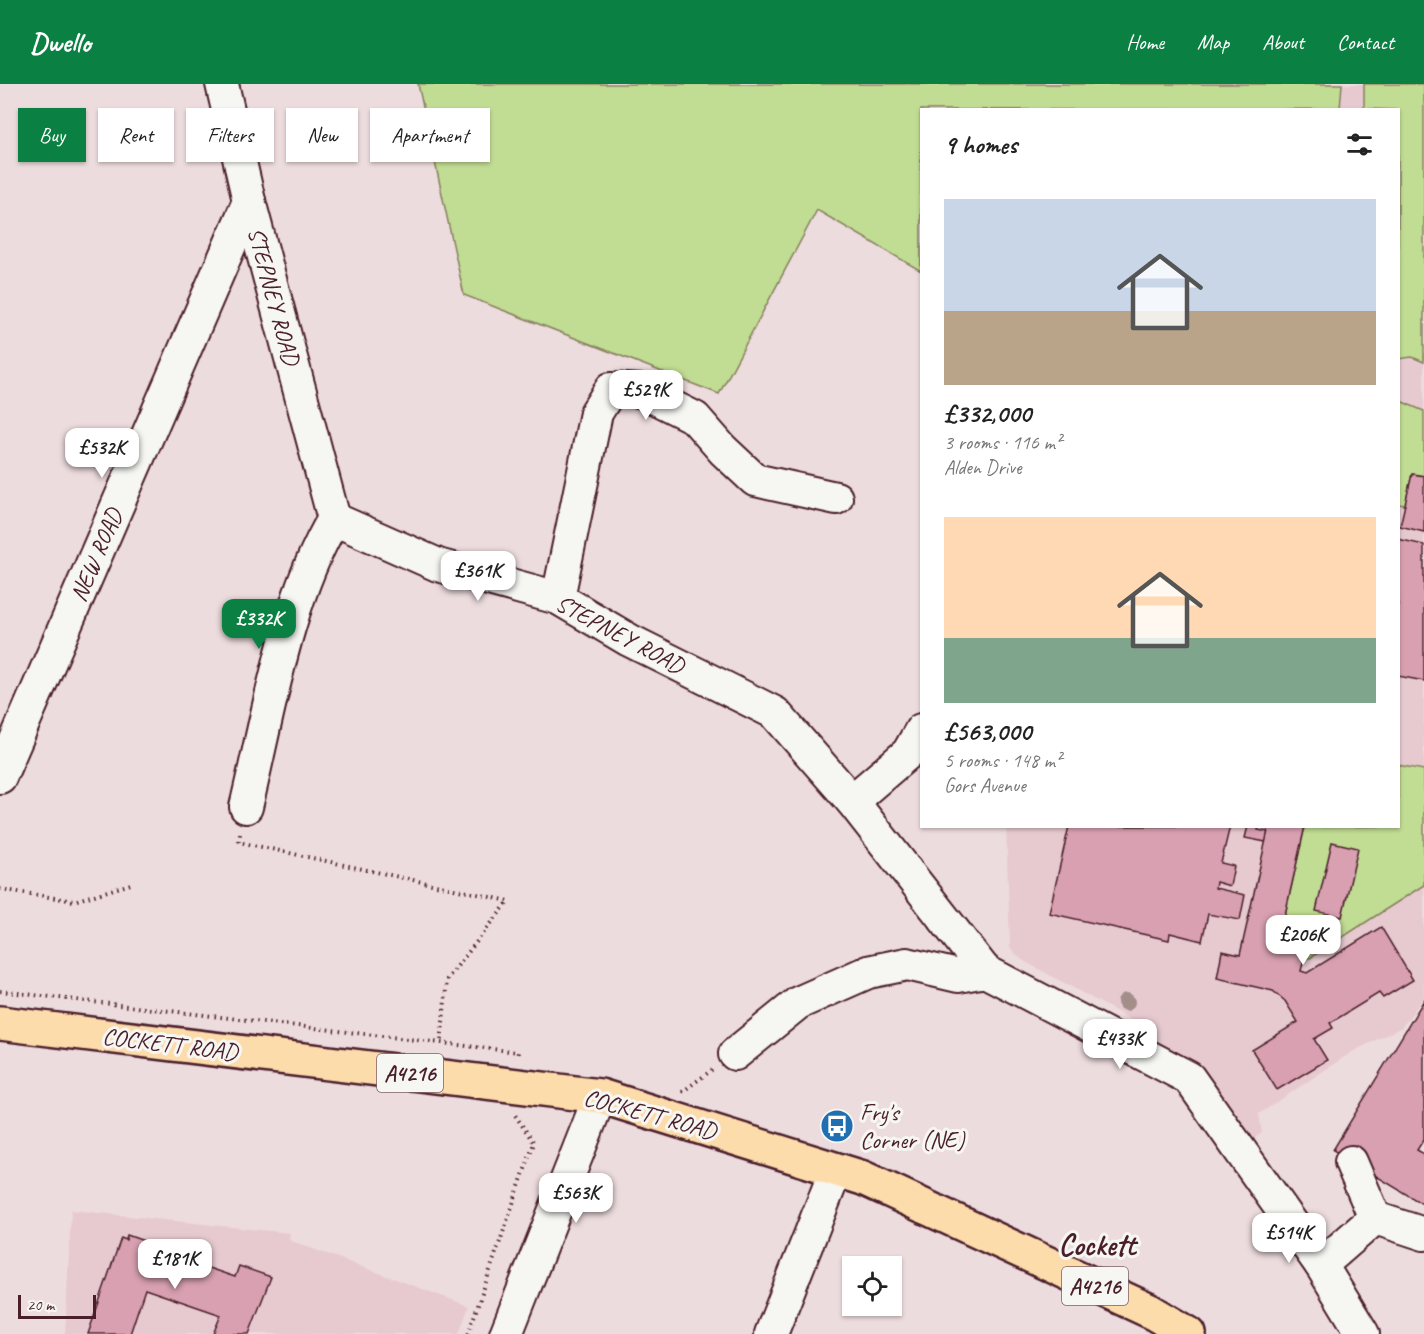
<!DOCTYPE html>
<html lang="en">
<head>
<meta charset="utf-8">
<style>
  :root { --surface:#fff; --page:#f6f6f6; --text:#222; --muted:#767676; --accent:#0b8043 }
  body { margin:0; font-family:Caveat,sans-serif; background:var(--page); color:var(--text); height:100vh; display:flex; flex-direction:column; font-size:22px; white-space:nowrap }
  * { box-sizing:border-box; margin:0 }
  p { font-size:20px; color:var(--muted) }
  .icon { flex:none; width:33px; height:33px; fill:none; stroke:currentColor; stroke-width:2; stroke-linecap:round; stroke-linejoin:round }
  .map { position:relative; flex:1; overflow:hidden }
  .side { position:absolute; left:920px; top:24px; width:480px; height:720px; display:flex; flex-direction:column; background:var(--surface); border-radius:0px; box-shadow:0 2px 4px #0004 }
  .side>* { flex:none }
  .guide { position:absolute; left:18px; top:24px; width:570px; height:54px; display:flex; gap:12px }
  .buttons { position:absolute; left:842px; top:1172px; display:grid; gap:12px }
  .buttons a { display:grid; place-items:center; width:60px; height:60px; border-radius:0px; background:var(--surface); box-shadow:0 2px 4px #0004; font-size:30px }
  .scale { position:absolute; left:18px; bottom:15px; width:78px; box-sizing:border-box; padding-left:6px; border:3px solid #4a1f2b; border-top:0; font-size:16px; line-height:21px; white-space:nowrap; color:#4a1f2b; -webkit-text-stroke:4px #f6f6f2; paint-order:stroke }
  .price { position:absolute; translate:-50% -51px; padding:0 14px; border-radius:12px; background:#fff; color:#222; font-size:20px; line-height:39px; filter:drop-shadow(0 2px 3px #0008) }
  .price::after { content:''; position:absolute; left:50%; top:36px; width:18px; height:14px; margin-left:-9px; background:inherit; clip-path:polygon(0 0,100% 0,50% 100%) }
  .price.current { background:var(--accent); color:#fff }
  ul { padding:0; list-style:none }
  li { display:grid; align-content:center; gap:12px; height:318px; padding:0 24px }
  li span { display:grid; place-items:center; height:186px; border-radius:0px; color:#555 }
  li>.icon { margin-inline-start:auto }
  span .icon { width:108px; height:108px; fill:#fffc; stroke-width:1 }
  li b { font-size:26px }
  h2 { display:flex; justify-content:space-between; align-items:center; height:72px; padding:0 24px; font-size:26px }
  .tag { padding:0 21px; border-radius:0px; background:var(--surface); box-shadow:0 2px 4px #0004; font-size:21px; line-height:54px }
  .tag.current { background:var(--accent); color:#fff }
  header { display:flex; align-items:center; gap:36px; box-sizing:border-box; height:84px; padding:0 30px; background:var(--accent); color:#fff }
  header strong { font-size:28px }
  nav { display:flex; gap:33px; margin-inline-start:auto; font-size:21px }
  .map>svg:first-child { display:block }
  .built { fill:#e7cad0 }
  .green { fill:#c1dc93; stroke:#867e5f; stroke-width:1.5 }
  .building { fill:#d8a0b1; stroke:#4a1f2b; stroke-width:1.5 }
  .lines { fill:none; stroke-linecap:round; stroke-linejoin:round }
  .minor-casing { stroke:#4a1f2b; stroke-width:36 }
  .major-casing { stroke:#4a1f2b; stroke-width:38 }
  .path { stroke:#4a1f2b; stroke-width:4; stroke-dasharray:1.5 4.5; stroke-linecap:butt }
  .minor { stroke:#f6f6f2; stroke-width:32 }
  .major { stroke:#fddcac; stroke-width:33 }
  .tree { fill:#a48e8a }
  .labels { text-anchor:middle; stroke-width:6; stroke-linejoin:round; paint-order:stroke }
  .shield { fill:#f6f6f2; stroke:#7e6067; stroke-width:1.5 }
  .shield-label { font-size:22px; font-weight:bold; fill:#4a1f2b }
  .street-label { font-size:24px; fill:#4a1f2b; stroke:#f6f6f2 }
  .poi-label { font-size:24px; fill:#4a1f2b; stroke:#f6f6f2; text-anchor:start }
  .district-label { font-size:30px; font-weight:bold; fill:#4a1f2b; stroke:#f6f6f2 }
</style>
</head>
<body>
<header>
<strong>Dwello</strong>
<nav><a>Home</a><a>Map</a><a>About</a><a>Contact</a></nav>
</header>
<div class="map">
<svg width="1424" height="1250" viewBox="0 0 1424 1250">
  <rect width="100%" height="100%" fill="#eddcde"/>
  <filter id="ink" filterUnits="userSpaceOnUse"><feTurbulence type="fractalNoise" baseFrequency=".0167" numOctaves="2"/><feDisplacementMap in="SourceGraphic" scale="12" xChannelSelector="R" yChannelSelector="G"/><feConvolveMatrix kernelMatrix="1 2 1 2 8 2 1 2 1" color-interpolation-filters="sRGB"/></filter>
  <g filter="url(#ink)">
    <!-- built -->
    <g class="built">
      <polygon points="1342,0 1424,0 1424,913 1402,943 1352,968 1259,1030 1262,1049 1254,1055 1202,987 1134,950 1139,940 1022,876 1010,864 1006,743 1398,742 1398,26 1335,25"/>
      <polygon points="71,1126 290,1149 289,1156 469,1222 459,1250 65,1250"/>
    </g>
    <!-- green -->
    <g class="green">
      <polygon points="418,0 1342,0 1340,25 921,26 921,187 817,126 719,310 464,211"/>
      <polygon points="1364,0 1424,0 1424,278 1412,273 1398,275 1398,26 1364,25"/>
      <polygon points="1398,316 1424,327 1424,392 1412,390 1405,421 1398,420"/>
      <polygon points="1398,681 1424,686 1424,801 1310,874 1304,874 1309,850 1282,844 1305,743 1398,742"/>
    </g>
    <!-- building -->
    <g class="building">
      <polygon points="1412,390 1424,392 1424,448 1400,442"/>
      <polygon points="1398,455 1424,461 1424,597 1398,592"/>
      <polygon points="1069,742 1230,742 1221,779 1234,782 1230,802 1216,798 1215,804 1245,811 1240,836 1208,830 1202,857 1170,849 1169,856 1049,829"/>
      <polygon points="1248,742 1259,742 1258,746 1268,748 1266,758 1245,754"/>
      <polygon points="1269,742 1305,742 1282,844 1310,850 1301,887 1307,889 1381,843 1413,896 1383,914 1379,909 1330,939 1333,944 1314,955 1327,976 1277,1006 1252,966 1298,938 1285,917 1273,907 1217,894 1222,867 1240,871"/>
      <polygon points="1332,758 1358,764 1342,833 1316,827"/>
      <polygon points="1424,916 1424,1055 1417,1066 1424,1070 1424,1121 1333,1066"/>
      <polygon points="127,1151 147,1158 146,1163 235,1193 239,1182 271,1193 249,1250 213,1250 221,1231 145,1205 130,1250 88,1250 121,1154 126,1156"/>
    </g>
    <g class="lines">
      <defs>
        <g id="minor">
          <polyline points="222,0 249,117 334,435 438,481 558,514 629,556 775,629 852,717 985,887"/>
          <polyline points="558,514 596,329 611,305 641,307 695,334 723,366 755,396 836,414"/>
          <polyline points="0,693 249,117"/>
          <polyline points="852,717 908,669 921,646"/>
          <path d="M 246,723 C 268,632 286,515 334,435"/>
          <polyline points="735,970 798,919 868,888 907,880 958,892 985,887 1189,994 1321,1181 1363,1250"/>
          <polyline points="1351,1078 1375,1134 1424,1150"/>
          <polyline points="1321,1181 1375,1134"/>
          <polyline points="506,1250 600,1012"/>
          <polyline points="771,1250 836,1086"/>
        </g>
        <polyline id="major" points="0,939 600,1012 863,1094 1150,1227 1189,1250"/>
      </defs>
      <!-- minor casing -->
      <use href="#minor" class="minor-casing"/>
      <!-- major casing -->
      <use href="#major" class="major-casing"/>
      <!-- path -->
      <g class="path">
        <polyline points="240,750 239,758 509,817 447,895 441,959"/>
        <polyline points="0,805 74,817 131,800"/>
        <polyline points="0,907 518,968 517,974"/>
        <polyline points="682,1008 712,986"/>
        <polyline points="468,1250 534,1059 515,1031"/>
      </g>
      <!-- minor -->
      <use href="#minor" class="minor"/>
      <!-- major -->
      <use href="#major" class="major"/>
    </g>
    <!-- trees -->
    <circle class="tree" cx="1126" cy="918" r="9"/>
  </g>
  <!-- icons -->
  <defs>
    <symbol id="bus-disc" viewBox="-11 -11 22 22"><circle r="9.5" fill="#1f6fb2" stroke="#f6f6f2"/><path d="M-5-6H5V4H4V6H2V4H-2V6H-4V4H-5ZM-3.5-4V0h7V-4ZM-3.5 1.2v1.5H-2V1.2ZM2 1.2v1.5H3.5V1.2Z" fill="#fff"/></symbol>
  </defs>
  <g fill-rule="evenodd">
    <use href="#bus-disc" x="818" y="1023" width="38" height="38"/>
  </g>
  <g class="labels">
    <!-- shield labels -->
    <g class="shield">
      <rect x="377" y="970" width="66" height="38" rx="4.5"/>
      <rect x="1062" y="1183" width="66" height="38" rx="4.5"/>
    </g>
    <g class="shield-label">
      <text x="410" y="997">A4216</text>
      <text x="1095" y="1210">A4216</text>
    </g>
    <!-- street labels -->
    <g class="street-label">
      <text transform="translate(274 212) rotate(75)" y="8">STEPNEY ROAD</text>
      <text transform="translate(96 471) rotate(-67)" y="8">NEW ROAD</text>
      <text transform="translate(620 550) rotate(28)" y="8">STEPNEY ROAD</text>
      <text transform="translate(170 960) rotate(7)" y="8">COCKETT ROAD</text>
      <text transform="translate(650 1030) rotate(15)" y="8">COCKETT ROAD</text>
    </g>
    <!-- poi labels -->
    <g class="poi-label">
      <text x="860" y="1036">Fry's<tspan x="860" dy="28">Corner (NE)</tspan></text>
    </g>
    <!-- district labels -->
    <g class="district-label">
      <text x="1097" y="1171">Cockett</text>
    </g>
  </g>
</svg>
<div class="buttons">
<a><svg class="icon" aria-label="locate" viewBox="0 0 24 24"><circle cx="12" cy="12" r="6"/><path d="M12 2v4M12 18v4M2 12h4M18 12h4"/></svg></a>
</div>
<div class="scale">20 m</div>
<b class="price" style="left:646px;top:337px">£529K</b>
<b class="price" style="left:102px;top:395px">£532K</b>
<b class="price" style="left:478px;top:518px">£361K</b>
<b class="price current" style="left:259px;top:566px">£332K</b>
<b class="price" style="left:1303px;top:882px">£206K</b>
<b class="price" style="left:1120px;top:986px">£433K</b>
<b class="price" style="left:576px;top:1140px">£563K</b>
<b class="price" style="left:1289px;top:1180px">£514K</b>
<b class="price" style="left:175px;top:1206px">£181K</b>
<div class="guide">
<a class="tag current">Buy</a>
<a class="tag">Rent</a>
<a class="tag">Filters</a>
<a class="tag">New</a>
<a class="tag">Apartment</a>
</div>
<section class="side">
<h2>9 homes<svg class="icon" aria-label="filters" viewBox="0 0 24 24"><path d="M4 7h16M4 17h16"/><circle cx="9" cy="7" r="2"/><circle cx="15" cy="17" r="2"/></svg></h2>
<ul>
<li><span style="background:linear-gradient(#c9d6e8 60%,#b9a48a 0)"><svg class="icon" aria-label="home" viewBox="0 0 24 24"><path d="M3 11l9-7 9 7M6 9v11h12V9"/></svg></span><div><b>£332,000</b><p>3 rooms · 116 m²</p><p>Alden Drive</p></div></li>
<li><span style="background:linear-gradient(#ffd9b3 65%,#7fa58c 0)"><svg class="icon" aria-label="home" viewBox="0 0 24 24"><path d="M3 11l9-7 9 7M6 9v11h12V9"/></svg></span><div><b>£563,000</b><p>5 rooms · 148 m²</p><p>Gors Avenue</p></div></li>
</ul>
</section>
</div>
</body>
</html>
